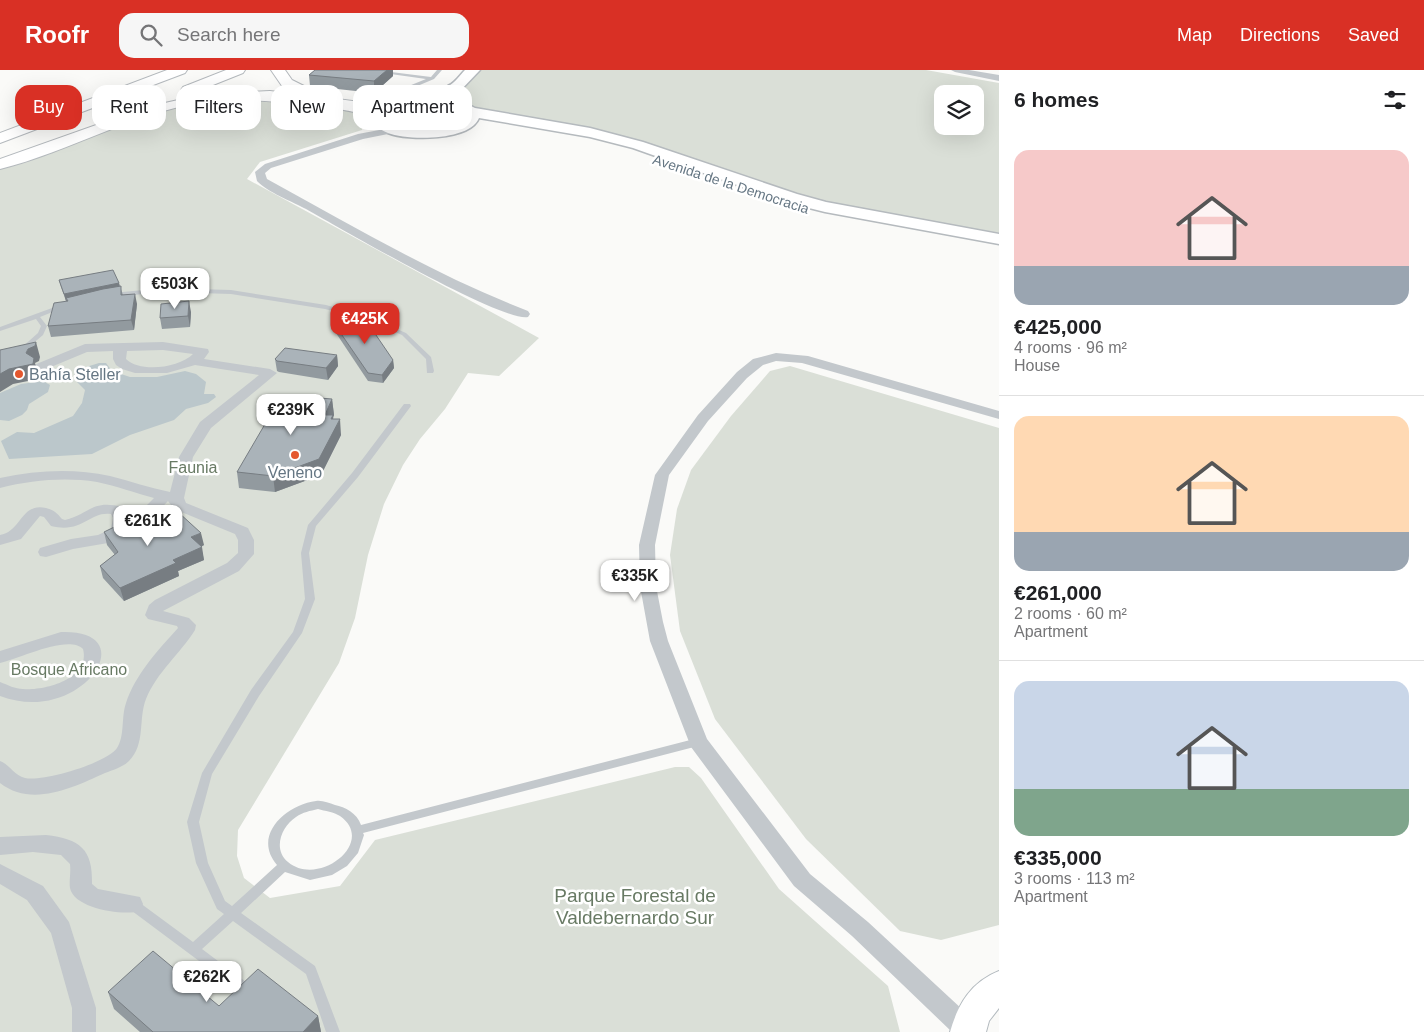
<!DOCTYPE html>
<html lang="en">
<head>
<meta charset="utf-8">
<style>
  :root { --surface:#fff; --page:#f6f6f6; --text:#202124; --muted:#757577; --line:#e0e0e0; --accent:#d93025 }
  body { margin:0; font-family:Helvetica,sans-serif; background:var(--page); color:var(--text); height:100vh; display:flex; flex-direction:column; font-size:19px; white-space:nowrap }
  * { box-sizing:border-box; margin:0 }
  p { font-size:16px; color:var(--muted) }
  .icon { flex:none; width:28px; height:28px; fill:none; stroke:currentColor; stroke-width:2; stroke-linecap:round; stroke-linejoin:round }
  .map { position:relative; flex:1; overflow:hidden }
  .drawer { display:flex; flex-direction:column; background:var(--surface); width:425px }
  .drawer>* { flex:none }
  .banner { position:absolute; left:15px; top:15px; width:475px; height:45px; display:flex; gap:10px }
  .fabs { position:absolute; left:934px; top:15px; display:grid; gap:10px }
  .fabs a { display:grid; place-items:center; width:50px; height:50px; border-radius:10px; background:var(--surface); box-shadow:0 5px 20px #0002; font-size:25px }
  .price { position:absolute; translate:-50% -42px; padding:0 11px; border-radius:10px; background:#fff; color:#222; font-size:16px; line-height:32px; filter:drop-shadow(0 1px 2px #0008) }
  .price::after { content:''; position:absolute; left:50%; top:30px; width:15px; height:11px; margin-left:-8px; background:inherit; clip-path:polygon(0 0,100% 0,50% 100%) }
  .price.active { background:var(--accent); color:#fff }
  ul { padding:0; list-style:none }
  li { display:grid; align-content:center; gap:10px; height:265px; padding:0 15px }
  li+li { border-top:1px solid var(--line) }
  li span { display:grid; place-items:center; height:155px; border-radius:15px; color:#555 }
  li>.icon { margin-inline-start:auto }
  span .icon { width:90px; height:90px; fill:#fffc; stroke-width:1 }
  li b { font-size:21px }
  h2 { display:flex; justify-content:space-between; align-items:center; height:60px; padding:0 15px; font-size:21px }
  .tag { padding:0 18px; border-radius:15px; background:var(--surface); box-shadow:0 5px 20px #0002; font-size:18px; line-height:45px }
  .tag.active { background:var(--accent); color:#fff }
  header { display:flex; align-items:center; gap:30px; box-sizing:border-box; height:70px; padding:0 25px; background:var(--accent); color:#fff }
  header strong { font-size:24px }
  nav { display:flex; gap:28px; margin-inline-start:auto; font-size:18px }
  .search { width:350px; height:45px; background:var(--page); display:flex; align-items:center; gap:12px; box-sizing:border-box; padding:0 18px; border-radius:15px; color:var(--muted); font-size:19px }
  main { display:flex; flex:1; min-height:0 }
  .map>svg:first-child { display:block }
  .green { fill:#dadfd7; fill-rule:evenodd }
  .water { fill:#bbc7cb }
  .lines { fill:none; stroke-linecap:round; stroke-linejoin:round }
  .secondary-casing { stroke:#b3babf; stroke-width:2 }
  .primary-casing { stroke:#b5babe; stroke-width:3 }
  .highway-casing { stroke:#b4b9bd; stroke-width:2 }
  .lane { fill:#c3c8cc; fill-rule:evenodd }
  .street { fill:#c3c8cc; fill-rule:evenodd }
  .secondary { fill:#fff; fill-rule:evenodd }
  .primary { fill:#fff; fill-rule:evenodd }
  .highway { fill:#fff; fill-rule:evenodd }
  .wall { fill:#929a9f }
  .shaded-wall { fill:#777d82 }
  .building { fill:#aab3b9; stroke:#777d82 }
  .poi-dot { fill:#e4572e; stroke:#fff; stroke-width:2 }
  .labels { text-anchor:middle; stroke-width:5; stroke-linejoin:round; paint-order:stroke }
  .far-street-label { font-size:14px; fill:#657683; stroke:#fff }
  .poi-label { font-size:16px; fill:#657683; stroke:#fff; text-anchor:start }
  .park-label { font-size:16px; fill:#687a64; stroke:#fff }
  .near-park-label { font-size:19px; fill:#687a64; stroke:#fff }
</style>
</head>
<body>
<header>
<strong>Roofr</strong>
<div class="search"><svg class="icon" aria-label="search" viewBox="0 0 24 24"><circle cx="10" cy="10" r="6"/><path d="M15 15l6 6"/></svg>Search here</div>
<nav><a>Map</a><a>Directions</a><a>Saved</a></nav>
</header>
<main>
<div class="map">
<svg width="999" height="962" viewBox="0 0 999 962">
  <rect width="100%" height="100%" fill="#fafaf8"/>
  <!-- green -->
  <g class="green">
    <path d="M 481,0 L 926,0 L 999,13 L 999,165 L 823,132 L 767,116 L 696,89 L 633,70 L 498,44 L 464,33 L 458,22 ZM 942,24 L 975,24 L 975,56 L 942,56 Z"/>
    <polygon points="271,27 366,43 362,60 260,92 247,109 539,268 499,306 468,303 445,339 420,369 403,395 384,434 368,485 355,548 339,593 238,760 237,786 244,808 270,828 340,816 375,770 675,697 689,697 701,708 779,819 888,916 900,962 0,962 0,99 152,42 216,28"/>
    <polygon points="790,296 999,358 999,855 941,870 900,861 806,769 715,649 680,561 670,485 677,439 691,400 731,346 770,301"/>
  </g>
  <!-- water -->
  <g class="water">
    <polygon points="99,293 106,293 112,301 130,307 157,307 185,301 196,304 206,312 204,324 214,324 216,327 208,333 186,339 174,350 130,365 92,384 9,389 1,371 17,362 34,363 73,346 82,333 85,320 77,312 82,311 81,307 76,310 74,308 75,303 83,298"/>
    <polygon points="43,311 50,315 48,322 29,334 27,340 22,345 9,351 0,350 0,323 21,314"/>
  </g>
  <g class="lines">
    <defs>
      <path id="secondary" d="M 999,901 L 999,938 L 989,951 L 986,962 L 950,962 C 958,934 971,912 999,901 Z"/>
      <path id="primary" d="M 465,0 L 480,0 L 459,22 L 443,28 L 467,34 L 475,38 L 590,58 L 643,72 L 797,124 L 826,132 L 999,164 L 999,174 L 825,142 L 785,132 L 633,78 L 590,67 L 479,48 C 470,71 408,71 388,63 C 380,60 376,55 371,48 C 390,20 421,32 448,16 C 455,13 460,5 465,0 ZM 422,34 L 448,37 L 464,44 L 464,48 C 446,61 402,67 386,48 C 394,36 408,35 422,34 Z"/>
      <g id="highway">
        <polygon points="167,0 187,0 185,3 0,73 0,63"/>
        <polygon points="226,0 245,0 243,3 193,23 183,23 181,20 183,17"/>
        <path d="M 271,0 L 285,0 L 292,10 L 316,22 L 318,25 L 317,27 C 332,29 379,31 388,43 L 385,46 C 378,48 348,40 337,39 C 293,33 251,27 205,32 C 134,42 69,82 0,99 L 0,89 L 147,37 L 205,24 L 270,21 L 295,24 L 282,16 Z"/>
      </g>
    </defs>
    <!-- secondary casing -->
    <use href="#secondary" class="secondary-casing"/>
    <!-- primary casing -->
    <use href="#primary" class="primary-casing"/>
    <!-- highway casing -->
    <use href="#highway" class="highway-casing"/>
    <!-- lane -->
    <g class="lane">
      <polygon points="362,0 375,0 431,7 437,0 442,0 434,9 403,22 402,33 400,34 398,33 399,20 426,9"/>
      <polygon points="165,218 231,220 326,235 371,248 406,263 431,287 434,301 433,303 427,303 426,289 402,265 367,250 325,239 231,224 165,222 112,227 109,225 112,223"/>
      <polygon points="63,234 65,235 65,237 40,247 47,256 43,265 25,280 21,280 20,279 38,263 41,256 36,249 0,261 0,257"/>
      <path d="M 404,334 L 410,334 L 411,336 L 358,407 L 316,456 L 309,483 L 315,529 L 302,563 L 259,626 L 212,704 L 199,752 L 208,793 L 225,831 L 232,836 L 277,795 C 252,766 285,735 316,731 C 322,730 329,733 335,735 C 345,737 357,743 361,755 L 698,668 L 702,669 L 703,672 L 702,675 L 698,676 L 363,763 L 364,765 L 358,783 L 347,796 L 332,805 L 310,810 L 285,802 L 241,843 L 315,896 L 340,962 L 326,962 L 306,904 L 233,851 L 202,879 L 246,912 L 248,916 L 246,920 L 242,922 L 238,920 L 128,838 L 126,834 L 128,830 L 132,829 L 136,830 L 193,872 L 224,844 L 217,839 L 196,793 L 187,752 L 202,703 L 251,620 L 293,562 L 305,529 L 301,483 L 308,455 L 352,403 ZM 318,739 C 325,741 334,742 340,746 C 377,772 319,818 288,792 C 272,779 282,756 296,747 C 303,742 310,741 318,739 Z"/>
    </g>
    <!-- street -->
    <g class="street">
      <polygon points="951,0 969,0 999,5 999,11 955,2"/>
      <path d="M 395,57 L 400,60 L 398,62 L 363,69 L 271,98 L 265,103 L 267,109 C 353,156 437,206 528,241 L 530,244 L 528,247 C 503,253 338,157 306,139 C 293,132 267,122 257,111 L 255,102 L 265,94 L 358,64 Z"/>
      <path d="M 163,272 L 208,279 L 209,282 L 204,289 L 270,299 L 277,303 L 211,358 L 193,387 L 184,428 L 186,433 L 248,458 L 254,470 L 254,484 L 239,501 L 163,541 L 189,548 L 196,555 L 195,560 C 180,584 157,602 146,629 C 138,649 146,674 129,691 C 123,697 113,700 105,703 C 74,717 32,738 0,713 L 0,691 C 10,695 14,705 25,708 C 43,712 107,693 117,678 C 125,666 121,647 126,633 C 135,605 158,580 178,558 L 177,556 L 148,549 L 145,545 L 149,535 L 155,530 L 227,493 L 238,483 L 238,470 L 235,464 L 174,439 L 168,431 L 148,452 L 108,473 L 73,479 L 46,487 L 40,486 L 38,482 L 40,478 L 71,469 L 98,465 L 111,459 L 113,448 L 111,444 C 89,441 83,464 51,456 L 44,447 L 40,446 L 21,469 L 0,475 L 0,465 C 21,462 21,432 46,438 C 54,440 57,443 62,449 L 65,450 C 90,444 91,429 123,437 L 128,450 L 136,446 L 154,428 C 135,423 117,416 97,412 C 65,407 32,410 0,418 L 0,408 C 37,400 74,398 110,406 C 130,411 150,418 170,422 L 179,387 L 200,352 L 259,305 L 195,295 L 167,303 L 135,303 L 122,299 L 116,295 L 113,289 L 113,281 L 87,282 L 39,302 L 32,298 L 34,295 L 85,274 ZM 163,280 L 193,284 C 179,298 140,303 126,289 L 127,281 Z"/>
      <polygon points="776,283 808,286 999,341 999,349 802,293 776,291 763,295 747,308 708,351 669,405 655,475 656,516 663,552 668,571 707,669 810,804 868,852 977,953 980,962 952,962 852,866 794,816 691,677 650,571 640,516 639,475 655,405 698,345 737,302 753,289"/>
      <path d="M 61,562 C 147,559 81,657 0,626 L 0,612 C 8,615 15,619 23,619 C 44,621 91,609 83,579 C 68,564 19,589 0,593 L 0,581 Z"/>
      <path d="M 46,765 C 80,769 93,779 92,814 L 98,819 L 140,827 L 143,834 L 140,841 C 124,846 74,839 70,818 C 69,811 71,802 70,794 L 61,785 L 33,782 L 0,785 L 0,767 Z"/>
      <polygon points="0,794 43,816 69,852 96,938 96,962 72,962 72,938 51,863 27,830 0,814"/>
    </g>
    <!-- secondary -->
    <use href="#secondary" class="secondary"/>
    <!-- primary -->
    <use href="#primary" class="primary"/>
    <!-- highway -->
    <use href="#highway" class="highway"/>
  </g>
  <!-- wall -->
  <g class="wall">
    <polygon points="315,0 393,0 393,6 374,23 310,16 309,5"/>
    <polygon points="59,210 119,213 123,225 137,234 134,260 51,267 48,256 67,231 66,231 61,217"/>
    <polygon points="191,242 190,257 162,259 160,248"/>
    <polygon points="333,252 393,290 394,298 383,313 368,311 334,260"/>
    <polygon points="337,285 338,296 328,310 279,302 277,301 275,289"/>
    <polygon points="332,329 334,345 333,349 341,365 321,405 275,422 239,418 237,402"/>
    <polygon points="104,462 204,475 201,477 204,490 178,501 179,506 124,531 103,508 100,496 115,485 107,475"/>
    <polygon points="108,922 219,936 318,946 321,962 140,962 114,939"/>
  </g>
  <!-- shaded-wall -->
  <g class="shaded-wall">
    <polygon points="387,0 393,0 393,6 374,23 374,11"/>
    <polygon points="119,213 120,220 66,228 67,231 66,231 64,224"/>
    <polygon points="135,224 137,234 134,260 131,250"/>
    <polygon points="189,231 191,242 190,257 188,246"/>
    <polygon points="36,272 40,287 39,291 35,293 38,304 38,309 13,314 0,322 0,304 26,283 28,279"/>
    <polygon points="337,285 338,296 328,310 326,298"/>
    <polygon points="393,290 394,298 383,313 382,305"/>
    <polygon points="332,329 334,345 333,347 334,360 340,349 341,365 321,405 275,422 273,406 325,345"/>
    <polygon points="201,463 204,475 193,480 191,467"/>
    <polygon points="202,477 204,490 178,501 179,506 124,531 120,518 173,490"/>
    <polygon points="318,946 321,962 303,962"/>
  </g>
  <!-- building -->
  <g class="building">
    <polygon points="315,0 387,0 374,11 309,5"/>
    <polygon points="113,200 119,213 64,224 59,210"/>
    <polygon points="121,216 121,225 135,224 131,250 48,256 54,233 68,231 66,228 103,219"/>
    <polygon points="189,231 188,246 160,248 161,234"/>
    <polygon points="363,246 393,290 382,305 368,303 333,252"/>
    <polygon points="36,272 35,276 28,279 26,283 34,288 33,294 9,299 0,304 0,280"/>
    <polygon points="285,278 337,285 326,298 277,291 275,289"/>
    <polygon points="282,325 332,329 325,345 333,345 331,349 340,349 319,389 273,406 237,402"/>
    <polygon points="178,442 201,463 191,467 202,477 173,490 176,493 120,518 100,496 118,482 104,462 139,445 156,451"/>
    <polygon points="153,881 219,936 258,899 318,946 303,962 153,962 108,922"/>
  </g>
  <!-- markers -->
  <g class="poi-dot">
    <circle cx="19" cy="304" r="5"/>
    <circle cx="295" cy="385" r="5"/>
  </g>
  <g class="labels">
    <!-- far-street labels -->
    <g class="far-street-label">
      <text transform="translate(731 114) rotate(18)" y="5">Avenida de la Democracia</text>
    </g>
    <!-- poi labels -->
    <g class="poi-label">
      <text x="29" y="310">Bahía Steller</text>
      <text x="295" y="408" text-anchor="middle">Veneno</text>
    </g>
    <!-- park labels -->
    <g class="park-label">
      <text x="193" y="403">Faunia</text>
      <text x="69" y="605">Bosque Africano</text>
    </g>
    <!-- near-park labels -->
    <g class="near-park-label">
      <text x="635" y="832">Parque Forestal de<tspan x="635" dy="22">Valdebernardo Sur</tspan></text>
    </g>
  </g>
</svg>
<div class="fabs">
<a><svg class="icon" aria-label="layers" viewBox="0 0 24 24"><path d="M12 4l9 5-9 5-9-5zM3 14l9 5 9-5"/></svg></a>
</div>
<b class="price" style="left:175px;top:240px">€503K</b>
<b class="price active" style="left:365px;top:275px">€425K</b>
<b class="price" style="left:291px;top:366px">€239K</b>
<b class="price" style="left:148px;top:477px">€261K</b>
<b class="price" style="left:635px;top:532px">€335K</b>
<b class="price" style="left:207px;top:933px">€262K</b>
<div class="banner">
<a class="tag active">Buy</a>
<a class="tag">Rent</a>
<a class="tag">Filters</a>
<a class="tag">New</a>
<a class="tag">Apartment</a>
</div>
</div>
<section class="drawer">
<h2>6 homes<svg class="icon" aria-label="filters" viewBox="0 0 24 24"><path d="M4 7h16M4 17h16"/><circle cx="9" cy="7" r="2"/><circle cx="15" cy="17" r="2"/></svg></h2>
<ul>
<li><span style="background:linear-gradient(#f6c9c9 75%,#9aa5b1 0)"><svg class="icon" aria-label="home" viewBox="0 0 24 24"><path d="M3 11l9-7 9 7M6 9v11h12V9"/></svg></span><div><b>€425,000</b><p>4 rooms · 96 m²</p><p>House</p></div></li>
<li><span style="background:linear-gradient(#ffd9b3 75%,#9aa5b1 0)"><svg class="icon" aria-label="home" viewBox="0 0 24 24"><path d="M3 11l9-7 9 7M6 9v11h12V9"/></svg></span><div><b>€261,000</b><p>2 rooms · 60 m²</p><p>Apartment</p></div></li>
<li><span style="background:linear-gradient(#c9d6e8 70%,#7fa58c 0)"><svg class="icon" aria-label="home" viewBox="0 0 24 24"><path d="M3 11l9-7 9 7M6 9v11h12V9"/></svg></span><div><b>€335,000</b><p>3 rooms · 113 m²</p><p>Apartment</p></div></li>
</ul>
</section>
</main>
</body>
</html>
